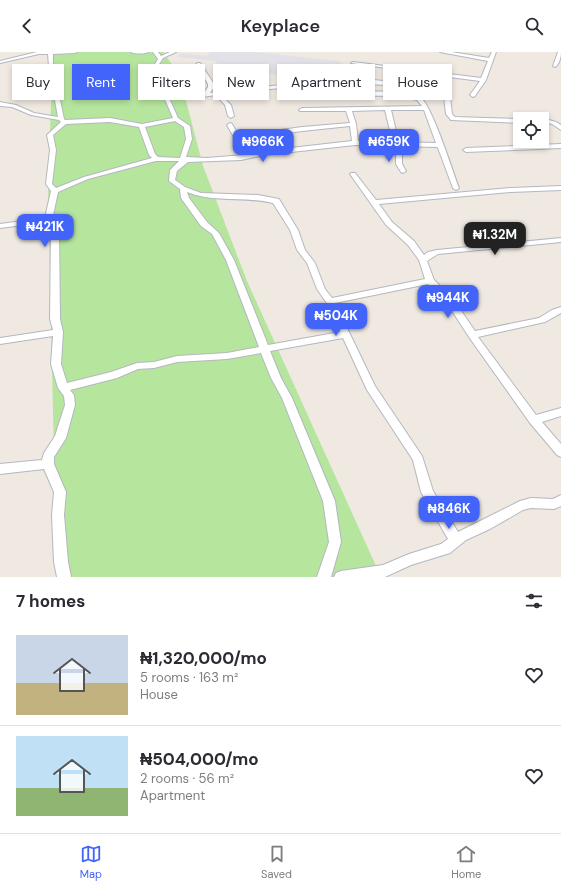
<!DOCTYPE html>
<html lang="en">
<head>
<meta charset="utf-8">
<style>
  :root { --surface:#fff; --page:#f2f2f3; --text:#2b2b33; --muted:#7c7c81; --line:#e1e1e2; --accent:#4264fb }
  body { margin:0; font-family:"DM Sans",sans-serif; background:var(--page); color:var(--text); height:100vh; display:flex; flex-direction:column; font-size:15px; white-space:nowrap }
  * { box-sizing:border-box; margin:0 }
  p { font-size:13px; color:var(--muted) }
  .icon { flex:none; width:22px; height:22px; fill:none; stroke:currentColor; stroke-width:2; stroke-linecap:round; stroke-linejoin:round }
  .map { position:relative; height:525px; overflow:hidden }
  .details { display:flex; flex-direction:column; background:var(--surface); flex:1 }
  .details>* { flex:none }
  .guide { position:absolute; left:12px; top:12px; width:537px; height:36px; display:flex; gap:8px }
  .buttons { position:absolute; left:513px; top:60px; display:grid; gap:8px }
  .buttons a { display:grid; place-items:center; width:36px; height:36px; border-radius:0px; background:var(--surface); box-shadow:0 2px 6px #0003; font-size:20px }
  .price { position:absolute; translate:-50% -34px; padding:0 9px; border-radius:8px; background:var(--accent); color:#fff; font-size:13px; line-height:26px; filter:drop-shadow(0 1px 2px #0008) }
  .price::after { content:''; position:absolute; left:50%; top:24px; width:12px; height:9px; margin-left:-6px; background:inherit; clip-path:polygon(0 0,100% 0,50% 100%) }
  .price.current { background:#222; color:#fff }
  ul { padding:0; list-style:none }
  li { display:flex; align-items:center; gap:12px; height:100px; padding:0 16px }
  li+li { border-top:1px solid var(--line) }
  li span { display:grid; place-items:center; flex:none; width:112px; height:80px; border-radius:0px; color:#555 }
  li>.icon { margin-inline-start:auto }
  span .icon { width:48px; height:48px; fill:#fffc; stroke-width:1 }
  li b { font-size:17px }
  h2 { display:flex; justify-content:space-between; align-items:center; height:48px; padding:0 16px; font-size:17px }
  .tag { padding:0 14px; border-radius:0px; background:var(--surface); box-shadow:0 2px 6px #0003; font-size:14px; line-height:36px }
  .tag.current { background:var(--accent); color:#fff }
  header { display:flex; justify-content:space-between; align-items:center; height:52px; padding:0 16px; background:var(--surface); font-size:18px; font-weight:600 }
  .tabs { display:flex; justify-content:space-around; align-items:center; height:56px; border-top:1px solid var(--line); background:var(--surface); font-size:11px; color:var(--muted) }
  .tabs a { display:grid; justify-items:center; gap:2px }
  .tabs .current { color:var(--accent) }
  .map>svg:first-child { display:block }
  .industrial { fill:#e3e1e8 }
  .green { fill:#b6e59e }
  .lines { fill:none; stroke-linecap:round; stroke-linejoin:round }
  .minor-casing { stroke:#b4b7c1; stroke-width:2 }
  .minor { fill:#fff; fill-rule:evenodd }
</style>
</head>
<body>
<header><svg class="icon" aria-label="back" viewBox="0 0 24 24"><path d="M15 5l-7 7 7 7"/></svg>Keyplace<svg class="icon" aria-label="search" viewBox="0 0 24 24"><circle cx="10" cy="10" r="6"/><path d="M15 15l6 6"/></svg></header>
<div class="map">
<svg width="561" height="525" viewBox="0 0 561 525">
  <rect width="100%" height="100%" fill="#efe9e1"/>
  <!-- industrial -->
  <polygon class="industrial" points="211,0 254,0 339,9 343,12 339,19 324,18 317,28 222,16 215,9 177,5 180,1 206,4"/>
  <!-- green -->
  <polygon class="green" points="47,0 163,0 179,22 203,114 247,229 381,525 62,525 55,450 48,131 52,27"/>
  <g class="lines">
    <defs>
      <g id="minor">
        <path d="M 37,0 L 77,0 L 75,1 L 53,2 L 53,15 L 64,67 L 65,68 L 110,66 L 142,72 L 173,66 L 152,17 L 158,7 L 153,0 L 158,0 L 161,4 L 170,0 L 176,0 L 163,6 L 156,17 L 168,42 L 204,41 L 208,35 L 208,32 L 196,12 L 198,11 L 200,11 L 214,32 L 214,35 L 210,41 L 290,32 L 291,33 L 288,35 L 221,43 L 231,53 L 234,64 L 231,66 L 228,64 L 225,53 L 216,43 L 196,46 L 169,46 L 178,66 L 190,74 L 192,87 L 186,105 L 207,106 L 244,103 L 227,73 L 230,71 L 232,72 L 239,84 L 302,75 L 350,71 L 346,59 L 300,59 L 299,58 L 302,56 L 422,54 L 417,48 L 401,44 L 309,43 L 308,32 C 322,22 368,28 385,29 L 388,31 L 385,33 L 334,30 L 314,33 L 314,40 C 334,40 407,36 421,46 C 432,54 453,120 459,136 L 458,137 L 456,138 L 453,136 L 438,96 L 437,95 L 395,94 L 402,103 L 402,112 L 406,119 L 403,121 L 401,120 L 396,112 L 396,103 L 388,94 L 355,93 L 264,103 L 241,108 L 188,110 L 177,119 L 175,128 L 185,135 L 201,141 L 258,143 L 279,147 L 298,178 L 305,198 L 315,211 L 325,237 L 332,246 L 425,227 L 419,208 L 408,193 L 386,173 L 350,122 L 351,121 L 355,121 L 376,148 L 511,136 L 561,134 L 561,138 L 511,140 L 379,152 L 392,170 L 414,189 L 424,203 L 428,200 L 437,198 L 561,186 L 561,190 L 438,202 L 427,209 L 434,228 L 451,244 L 475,279 L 539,266 L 552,258 L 561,255 L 561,261 L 545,270 L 478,285 L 536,363 L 561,356 L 561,364 L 542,370 L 561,392 L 561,405 L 557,403 L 530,371 L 469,285 L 445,248 L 428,232 L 335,251 L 375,334 L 422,404 L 433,439 L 458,480 L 520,449 L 531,446 L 553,447 L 561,443 L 561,454 L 554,457 L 531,456 L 523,458 L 490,477 L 466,488 L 450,501 L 411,513 L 385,525 L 334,525 L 336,521 L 341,519 L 383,513 L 409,502 L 441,492 L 448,487 L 421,440 L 413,408 L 367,338 L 343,286 L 270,299 L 281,326 L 292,346 L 335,449 L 341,490 L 331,525 L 317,525 L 329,490 L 323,449 L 282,346 L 271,326 L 261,301 L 227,307 L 177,310 L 154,316 L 138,317 L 117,326 L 70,338 L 74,343 L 75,353 L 66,386 L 54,405 L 54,412 L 66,440 L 64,463 L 68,510 L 71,525 L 57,525 L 54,510 L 52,463 L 54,440 L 44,417 L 0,422 L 0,412 L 42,408 L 44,401 L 55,384 L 65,353 L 64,344 L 58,336 L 51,312 L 53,284 L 0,292 L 0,286 L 53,278 L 50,267 L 51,175 L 46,170 L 0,176 L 0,172 L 45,166 L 51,139 L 46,132 L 50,98 L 47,83 L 61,70 L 59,68 L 31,63 L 12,55 L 0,54 L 0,50 L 16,53 L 34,61 L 58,65 L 49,15 L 48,2 L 39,2 L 0,11 L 0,9 ZM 385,58 L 392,87 L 389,90 L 358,89 L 356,72 L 352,59 ZM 391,58 L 424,58 L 436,91 L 395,90 L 398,87 ZM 175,69 L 184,75 L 186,87 L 180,106 L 158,105 L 155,102 L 145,75 ZM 110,70 L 139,75 L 149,103 L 152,106 L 84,125 L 56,136 L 52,132 L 56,98 L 53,83 L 66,72 ZM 350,74 L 352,89 L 264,99 L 250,102 L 241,88 L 302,79 ZM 156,109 L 179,109 L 170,118 L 169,129 L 180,137 L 181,146 L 201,174 L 212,182 L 226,208 L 259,295 L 227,301 L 177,304 L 154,310 L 137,311 L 111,320 L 67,331 L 61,312 L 63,280 L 60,267 L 59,175 L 52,168 L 58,140 L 88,127 ZM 187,140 C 213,151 245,144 273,151 L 290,178 L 297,198 L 307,211 L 317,237 L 326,250 L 340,280 L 268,293 L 234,208 L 219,181 L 207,170 L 189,146 Z"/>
        <path d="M 131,0 L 148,0 C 144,2 135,2 131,0 Z"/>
        <polygon points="440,0 451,0 489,6 492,0 496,0 486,28 475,44 473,45 470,43 480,29 434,23 429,29 433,32 430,34 423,29 429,22 351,11 353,10 481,26 488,9"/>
        <path d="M 558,0 L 561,0 C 561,5 559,13 555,15 L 553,14 Z"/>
        <polygon points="447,43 450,45 452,62 455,65 520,67 520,71 451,68 446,62 444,45"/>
        <polygon points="542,66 556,70 561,73 561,78 552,72 542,70 542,67 540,67"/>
        <polygon points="561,92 561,96 466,100 463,98 466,96"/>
      </g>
    </defs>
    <!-- minor casing -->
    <use href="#minor" class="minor-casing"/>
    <!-- minor -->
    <use href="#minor" class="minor"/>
  </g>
</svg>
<div class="buttons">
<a><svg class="icon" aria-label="locate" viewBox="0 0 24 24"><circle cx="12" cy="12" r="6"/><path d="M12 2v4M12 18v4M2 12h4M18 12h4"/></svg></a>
</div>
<b class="price" style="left:263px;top:111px">₦966K</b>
<b class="price" style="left:389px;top:111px">₦659K</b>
<b class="price" style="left:45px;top:196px">₦421K</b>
<b class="price current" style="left:495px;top:204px">₦1.32M</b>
<b class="price" style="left:448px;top:267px">₦944K</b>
<b class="price" style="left:336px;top:285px">₦504K</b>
<b class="price" style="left:449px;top:478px">₦846K</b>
<div class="guide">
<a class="tag">Buy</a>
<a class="tag current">Rent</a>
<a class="tag">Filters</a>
<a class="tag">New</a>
<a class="tag">Apartment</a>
<a class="tag">House</a>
</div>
</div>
<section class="details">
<h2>7 homes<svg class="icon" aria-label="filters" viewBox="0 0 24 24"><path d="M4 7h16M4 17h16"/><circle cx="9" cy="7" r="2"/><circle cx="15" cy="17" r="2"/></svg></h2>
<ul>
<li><span style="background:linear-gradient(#c9d6e8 60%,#c2b280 0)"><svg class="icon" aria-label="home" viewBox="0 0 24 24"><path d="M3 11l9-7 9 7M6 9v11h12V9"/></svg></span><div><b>₦1,320,000/mo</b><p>5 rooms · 163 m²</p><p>House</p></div><svg class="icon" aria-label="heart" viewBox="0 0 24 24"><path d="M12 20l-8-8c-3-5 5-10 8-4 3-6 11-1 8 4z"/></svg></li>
<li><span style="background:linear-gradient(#bfe0f5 65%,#8fb573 0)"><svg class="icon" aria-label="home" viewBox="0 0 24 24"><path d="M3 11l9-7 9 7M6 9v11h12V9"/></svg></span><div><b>₦504,000/mo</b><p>2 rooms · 56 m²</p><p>Apartment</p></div><svg class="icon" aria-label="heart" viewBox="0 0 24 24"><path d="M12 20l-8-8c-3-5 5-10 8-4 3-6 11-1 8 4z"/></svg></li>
</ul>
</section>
<nav class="tabs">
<a class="current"><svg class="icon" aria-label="map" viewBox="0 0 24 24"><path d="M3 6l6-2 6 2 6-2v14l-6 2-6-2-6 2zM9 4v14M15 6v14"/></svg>Map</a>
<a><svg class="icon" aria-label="saved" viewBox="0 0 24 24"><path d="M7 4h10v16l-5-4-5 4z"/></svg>Saved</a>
<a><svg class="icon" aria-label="home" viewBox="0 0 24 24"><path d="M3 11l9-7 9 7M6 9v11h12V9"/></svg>Home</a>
</nav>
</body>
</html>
